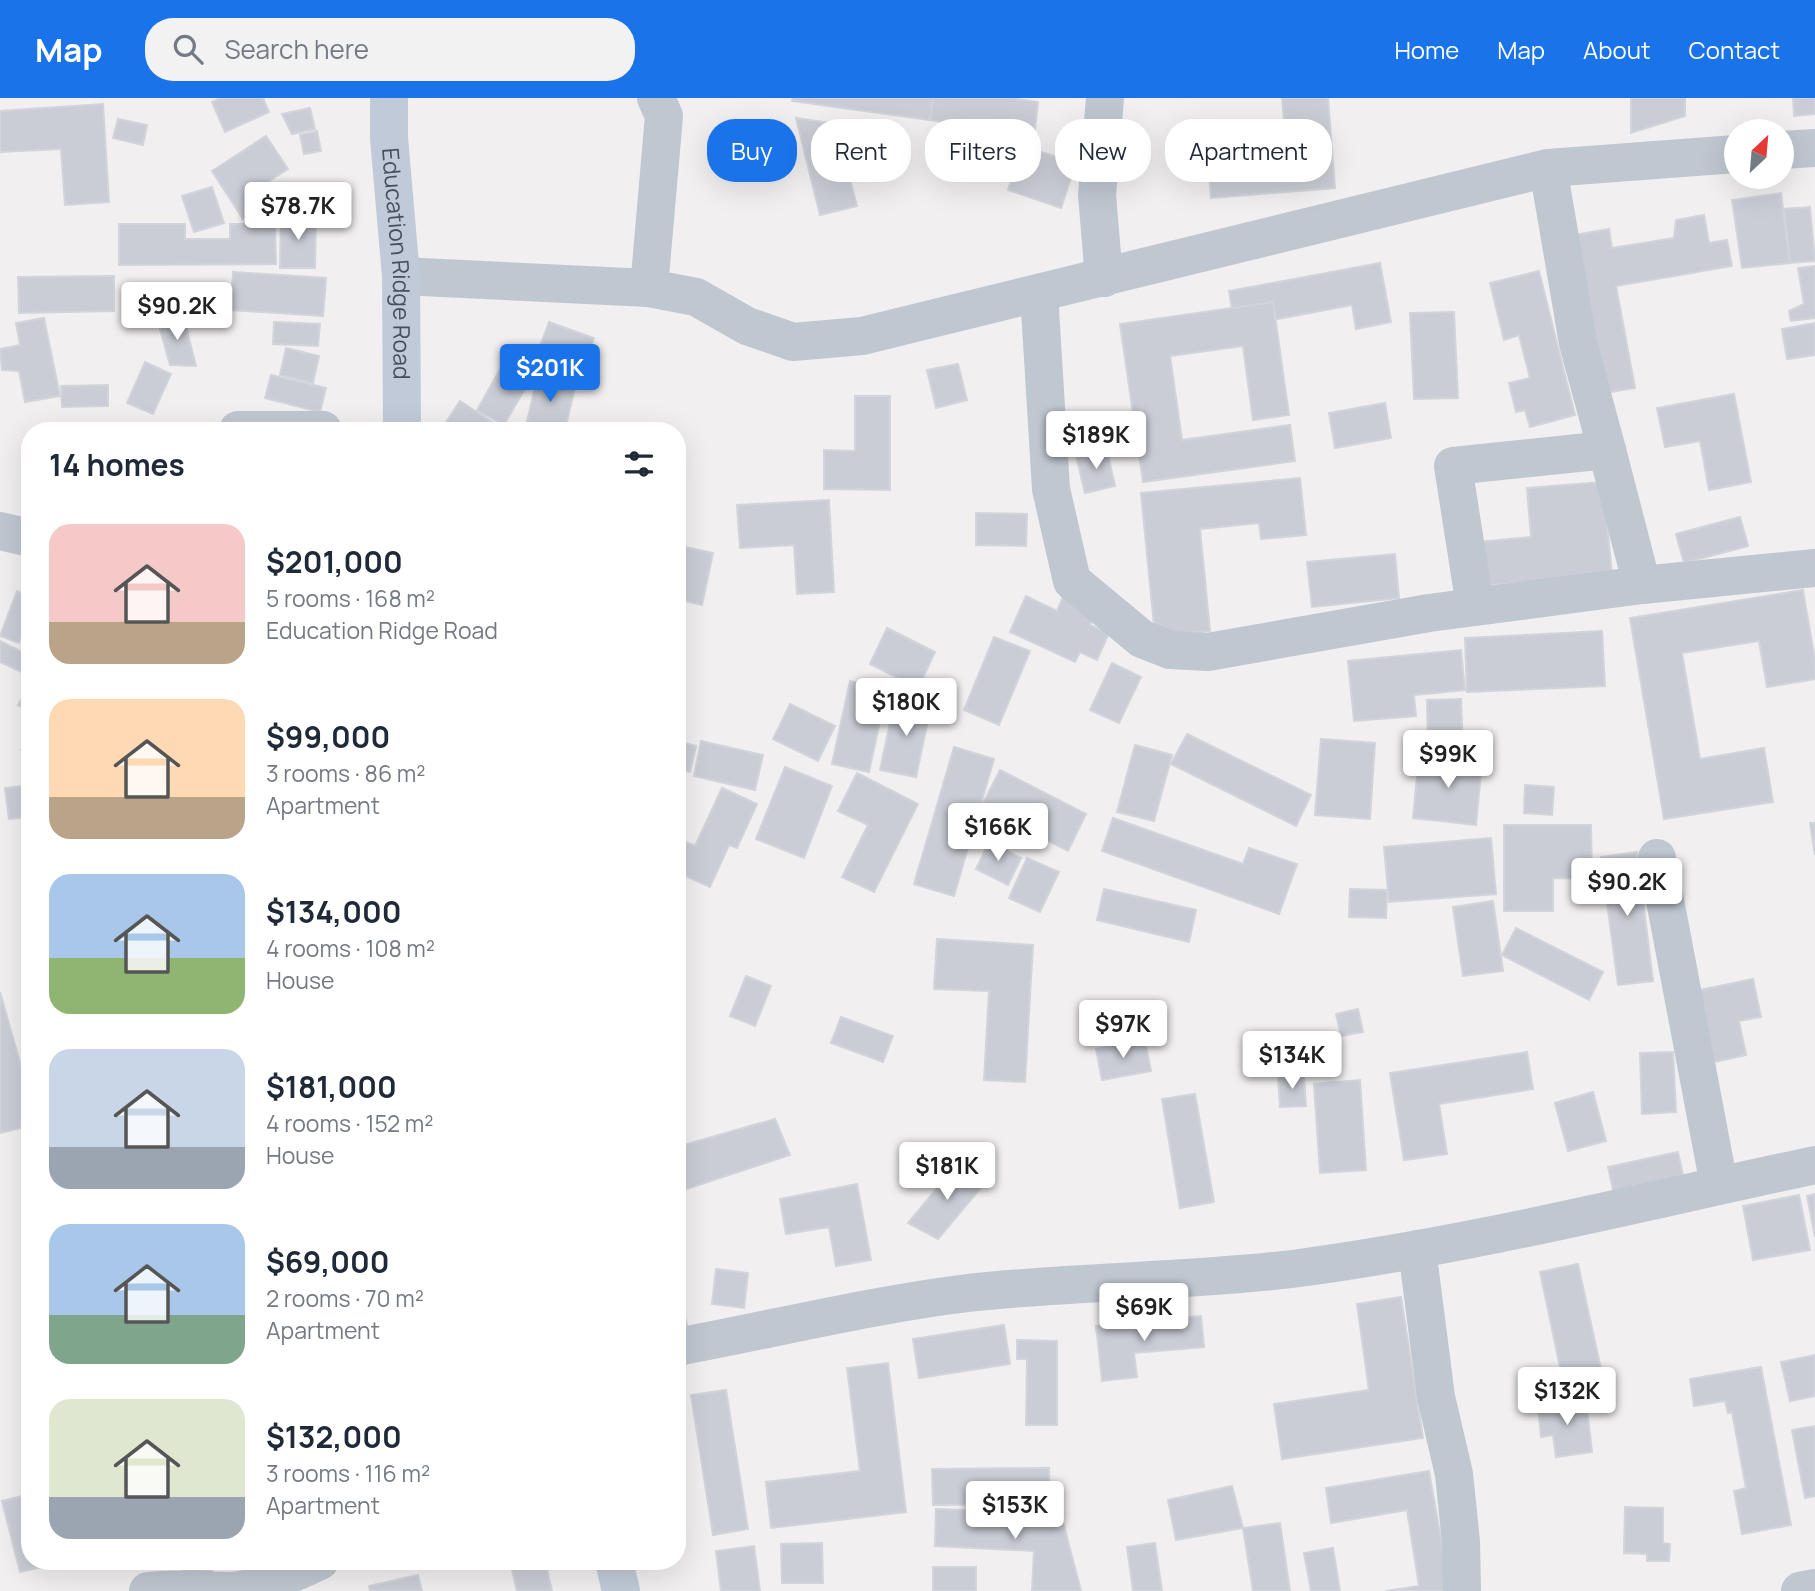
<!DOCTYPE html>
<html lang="en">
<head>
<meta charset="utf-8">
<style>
  :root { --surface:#fff; --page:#f2f2f3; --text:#1f2937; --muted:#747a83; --accent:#1a73e8 }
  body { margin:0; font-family:Manrope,sans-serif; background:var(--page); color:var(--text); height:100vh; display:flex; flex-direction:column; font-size:26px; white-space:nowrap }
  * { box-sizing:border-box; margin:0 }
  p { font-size:23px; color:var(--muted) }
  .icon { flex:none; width:38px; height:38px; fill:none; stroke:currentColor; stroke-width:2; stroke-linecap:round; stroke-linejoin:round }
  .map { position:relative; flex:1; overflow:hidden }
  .panel { position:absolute; left:21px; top:324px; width:665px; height:1148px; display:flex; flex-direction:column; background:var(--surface); border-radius:28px; box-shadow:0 7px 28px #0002 }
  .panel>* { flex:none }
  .hud { position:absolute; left:707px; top:21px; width:665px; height:63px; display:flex; gap:14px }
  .needle { width:46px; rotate:26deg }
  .fabs { position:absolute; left:1724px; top:21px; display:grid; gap:14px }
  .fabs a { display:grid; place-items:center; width:70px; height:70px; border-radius:50%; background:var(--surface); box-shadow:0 7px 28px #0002; font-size:35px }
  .price { position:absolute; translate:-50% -60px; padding:0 16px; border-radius:7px; background:#fff; color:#222; font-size:23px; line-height:46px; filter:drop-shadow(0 2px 4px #0008) }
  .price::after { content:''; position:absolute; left:50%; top:42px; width:21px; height:16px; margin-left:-10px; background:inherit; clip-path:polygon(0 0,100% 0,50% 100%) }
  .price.active { background:var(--accent); color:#fff }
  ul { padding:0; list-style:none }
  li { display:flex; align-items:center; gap:21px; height:175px; padding:0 28px }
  li span { display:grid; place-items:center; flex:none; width:196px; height:140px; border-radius:21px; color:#555 }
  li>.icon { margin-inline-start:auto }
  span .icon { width:84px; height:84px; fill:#fffc; stroke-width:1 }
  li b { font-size:30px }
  h2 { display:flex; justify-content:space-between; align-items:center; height:84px; padding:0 28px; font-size:30px }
  .tag { padding:0 24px; border-radius:28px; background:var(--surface); box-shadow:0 7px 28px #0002; font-size:24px; line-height:63px }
  .tag.active { background:var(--accent); color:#fff }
  header { display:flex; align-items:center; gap:42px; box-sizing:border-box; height:98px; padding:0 35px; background:var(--accent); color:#fff }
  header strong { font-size:33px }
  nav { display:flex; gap:38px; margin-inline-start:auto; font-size:24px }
  .search { width:490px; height:63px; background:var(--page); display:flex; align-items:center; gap:18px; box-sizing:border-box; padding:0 24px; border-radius:28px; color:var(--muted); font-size:26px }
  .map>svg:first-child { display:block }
  .building { fill:#cacdd5; stroke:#d2d4db; stroke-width:2 }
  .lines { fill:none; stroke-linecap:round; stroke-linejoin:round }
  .street { stroke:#bfc7d1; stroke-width:38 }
  .secondary { stroke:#c1cad8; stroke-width:38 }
  .labels { text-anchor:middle; stroke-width:6; stroke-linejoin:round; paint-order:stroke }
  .street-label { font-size:23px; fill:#46505d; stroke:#fff }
</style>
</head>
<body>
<header>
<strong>Map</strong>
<div class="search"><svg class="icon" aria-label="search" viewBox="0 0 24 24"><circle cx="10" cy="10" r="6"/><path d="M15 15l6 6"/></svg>Search here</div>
<nav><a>Home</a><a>Map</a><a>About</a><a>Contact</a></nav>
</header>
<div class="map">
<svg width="1815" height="1493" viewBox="0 0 1815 1493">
  <rect width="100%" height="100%" fill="#f1efef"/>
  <!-- building -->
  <g class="building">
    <polygon points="221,0 263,0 269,14 225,34 212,4"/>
    <polygon points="793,0 933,0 930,22 792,3"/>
    <polygon points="933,0 1010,0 1038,4 1034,40 930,22"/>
    <polygon points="1282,0 1328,0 1335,90 1211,100 1208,63 1287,57"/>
    <polygon points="1631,0 1685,0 1685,18 1631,35"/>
    <polygon points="1793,0 1815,0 1815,16 1794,18"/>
    <polygon points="103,6 109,104 65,107 61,51 0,54 0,13"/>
    <polygon points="310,10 315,31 292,36 282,16"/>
    <polygon points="796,20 884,33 879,67 845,63 857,108 820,117"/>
    <polygon points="118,21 147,27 143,47 113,40"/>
    <polygon points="317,33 321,53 304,56 300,37"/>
    <polygon points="266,38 288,71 258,90 268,104 243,121 212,73"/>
    <polygon points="1022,48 1076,65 1061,110 1008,92"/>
    <polygon points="306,88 312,115 280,114 276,93"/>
    <polygon points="212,89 224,125 194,134 182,98"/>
    <polygon points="1781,95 1790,165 1742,170 1732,102"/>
    <polygon points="1810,109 1815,163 1790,165 1784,111"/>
    <polygon points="1704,117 1709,145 1727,142 1732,168 1616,188 1635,290 1598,296 1569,138 1609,131 1612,150 1674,140 1676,122"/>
    <polygon points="281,118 316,119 315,170 280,170"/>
    <polygon points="119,126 185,126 185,141 230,141 230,126 275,126 276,166 119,167"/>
    <polygon points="1380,165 1391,224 1356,231 1352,207 1235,229 1229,193"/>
    <polygon points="1815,168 1815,220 1791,223 1789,213 1804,206 1798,170"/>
    <polygon points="1539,173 1575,317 1530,329 1525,312 1516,314 1509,285 1530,280 1519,237 1504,242 1490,185"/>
    <polygon points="233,174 326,180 323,218 231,212"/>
    <polygon points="114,178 114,213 19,215 18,179"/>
    <polygon points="1273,204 1289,317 1253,322 1243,248 1170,258 1182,342 1290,327 1295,363 1143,384 1120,226"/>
    <polygon points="1454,214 1458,300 1414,301 1410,215"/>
    <polygon points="183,217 196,268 170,267 158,224"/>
    <polygon points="44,220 60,298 25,304 19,273 2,272 0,251 20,247 16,225"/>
    <polygon points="274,224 320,226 318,248 273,246"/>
    <polygon points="549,224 594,240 579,282 534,265"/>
    <polygon points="1815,225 1815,257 1787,261 1782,231"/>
    <polygon points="286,250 319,258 313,285 280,277"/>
    <polygon points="145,264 171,276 153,316 127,305"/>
    <polygon points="503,266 530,282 504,327 477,312"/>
    <polygon points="958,266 967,302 936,310 927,272"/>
    <polygon points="538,276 576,285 565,332 525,332"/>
    <polygon points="271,277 326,290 320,314 265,300"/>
    <polygon points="108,287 108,308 62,309 61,288"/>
    <polygon points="1734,296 1751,384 1709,392 1700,343 1665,349 1657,310"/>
    <polygon points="855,298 890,298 890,392 824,391 824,352 855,353"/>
    <polygon points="460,303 497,327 494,332 449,332 443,329"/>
    <polygon points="1385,305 1391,340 1335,350 1329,315"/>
    <polygon points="1107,352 1115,388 1085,395 1076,358"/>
    <polygon points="1300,380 1306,437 1261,441 1259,425 1200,431 1210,533 1155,538 1141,395"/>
    <polygon points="1603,384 1612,477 1483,488 1479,444 1531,439 1527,390"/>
    <polygon points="829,402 834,494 797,496 794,447 740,450 737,407"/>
    <polygon points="976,415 1027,416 1026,448 976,447"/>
    <polygon points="1740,419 1748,448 1684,465 1676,436"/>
    <polygon points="685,449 713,455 702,507 677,501 677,483"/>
    <polygon points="1395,456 1399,500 1312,509 1307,464"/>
    <polygon points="1803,492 1815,562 1815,581 1767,589 1759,543 1682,555 1700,661 1764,650 1773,704 1664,721 1630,520"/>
    <polygon points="17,493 30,499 30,518 19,545 0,538"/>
    <polygon points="1065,494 1098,509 1090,527 1109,535 1097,562 1080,554 1075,564 1010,534 1026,498 1057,513"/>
    <polygon points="887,530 935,554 918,590 870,566"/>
    <polygon points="1602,533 1605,588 1467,594 1465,540"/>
    <polygon points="994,539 1030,553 999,627 964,612"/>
    <polygon points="0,543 30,558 26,576 0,564"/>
    <polygon points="1461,552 1465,592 1414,597 1416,618 1354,623 1348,563"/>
    <polygon points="1112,565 1141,579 1119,625 1090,612"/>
    <polygon points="850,583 887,591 869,674 832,666"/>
    <polygon points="28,590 30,591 30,613 18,607"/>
    <polygon points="895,601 931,608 916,679 880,672"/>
    <polygon points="1461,601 1463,651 1428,651 1427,602"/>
    <polygon points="790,606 835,628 818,663 773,641"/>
    <polygon points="30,634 30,656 21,652"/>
    <polygon points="1187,636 1311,697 1296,728 1171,666"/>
    <polygon points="1321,641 1375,645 1370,721 1315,717"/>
    <polygon points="677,643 696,648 690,674 677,671"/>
    <polygon points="701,643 763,657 755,692 694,678"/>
    <polygon points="1135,647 1172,657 1154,723 1117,714"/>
    <polygon points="954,649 994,661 954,798 914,786"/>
    <polygon points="1419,657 1482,664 1476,727 1413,720"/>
    <polygon points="785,669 832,688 804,760 756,741"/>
    <polygon points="1000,672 1086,716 1068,753 981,709"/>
    <polygon points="857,675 918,706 874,794 842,779 868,727 838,713"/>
    <polygon points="30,687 30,719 9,721 5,690"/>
    <polygon points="1525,687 1554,689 1552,717 1524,715"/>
    <polygon points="722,690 757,706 737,750 729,747 710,789 677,774 677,763 686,744 695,748"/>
    <polygon points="1113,720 1243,766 1249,750 1297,766 1279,816 1102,753"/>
    <polygon points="1810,725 1815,725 1815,757"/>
    <polygon points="1504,727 1591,727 1592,781 1553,780 1553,813 1504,813"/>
    <polygon points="1491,740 1496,796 1389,804 1384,749"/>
    <polygon points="989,744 1021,760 1008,787 976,771"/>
    <polygon points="1637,754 1653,883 1618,887 1601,759"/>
    <polygon points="1027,760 1059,774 1040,814 1009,800"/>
    <polygon points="1104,791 1196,812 1189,844 1097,822"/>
    <polygon points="1350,791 1387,792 1386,820 1349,819"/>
    <polygon points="1493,803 1503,873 1463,878 1453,809"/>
    <polygon points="1516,830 1603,874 1589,902 1502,857"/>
    <polygon points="937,841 1033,847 1025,984 984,982 989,893 934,891"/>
    <polygon points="746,878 771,888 755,928 730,918"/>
    <polygon points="1753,881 1761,919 1739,923 1746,957 1714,964 1700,892"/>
    <polygon points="0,894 30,1000 30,1028 0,1035"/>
    <polygon points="1358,911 1363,934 1341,938 1336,916"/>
    <polygon points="841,919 893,938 883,964 831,945"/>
    <polygon points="1145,943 1151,973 1102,982 1096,951"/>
    <polygon points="1527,954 1533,991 1439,1006 1447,1056 1404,1062 1390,975"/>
    <polygon points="1673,954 1676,1014 1642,1016 1640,955"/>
    <polygon points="1304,977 1306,1008 1280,1009 1278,979"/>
    <polygon points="1360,982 1366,1072 1320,1075 1314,986"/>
    <polygon points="1593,994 1606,1043 1568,1053 1555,1005"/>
    <polygon points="1195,996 1214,1104 1180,1110 1162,1001"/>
    <polygon points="775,1021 790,1057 677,1094 677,1049"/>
    <polygon points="1678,1054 1685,1086 1615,1101 1608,1069"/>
    <polygon points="959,1064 985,1085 938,1141 908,1125"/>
    <polygon points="857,1086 871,1162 836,1168 829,1129 786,1136 780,1101"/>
    <polygon points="1815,1096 1815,1139 1807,1098"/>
    <polygon points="1799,1097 1810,1152 1753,1162 1743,1108"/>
    <polygon points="1578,1166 1606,1294 1567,1302 1540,1174"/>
    <polygon points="716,1171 748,1175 744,1210 712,1206"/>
    <polygon points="1401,1199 1423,1340 1282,1361 1274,1306 1369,1292 1357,1206"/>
    <polygon points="681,1202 687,1227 677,1229 677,1203"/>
    <polygon points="1201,1218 1204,1249 1134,1255 1137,1279 1102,1283 1096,1228"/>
    <polygon points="1004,1227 1010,1266 919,1280 913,1241"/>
    <polygon points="1017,1242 1057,1243 1057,1327 1026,1327 1027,1261 1017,1261"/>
    <polygon points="1815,1257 1815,1298 1790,1303 1781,1264"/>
    <polygon points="888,1265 906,1414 771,1430 766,1384 860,1373 847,1270"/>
    <polygon points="1761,1269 1791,1427 1742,1436 1734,1393 1746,1390 1732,1314 1728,1315 1725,1303 1694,1308 1690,1281"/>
    <polygon points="726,1292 748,1431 713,1437 691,1297"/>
    <polygon points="1567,1302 1586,1302 1592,1354 1556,1359 1553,1337 1541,1339 1538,1308"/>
    <polygon points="1815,1328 1815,1398 1805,1400 1792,1332"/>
    <polygon points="1049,1370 1050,1406 933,1407 932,1371"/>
    <polygon points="1429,1373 1450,1493 1386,1493 1419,1488 1407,1412 1331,1425 1326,1390"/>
    <polygon points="1232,1388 1243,1430 1176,1442 1168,1402"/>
    <polygon points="30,1396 30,1463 55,1463 55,1466 20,1474 2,1403"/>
    <polygon points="1625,1409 1663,1410 1663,1445 1670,1446 1669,1463 1647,1463 1647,1456 1624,1455"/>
    <polygon points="936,1411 1061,1416 1081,1493 1032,1493 1034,1453 935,1448"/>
    <polygon points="1280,1425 1290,1493 1253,1493 1243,1430"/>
    <polygon points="822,1445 823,1485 782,1485 781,1446"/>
    <polygon points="1155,1445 1162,1493 1133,1493 1127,1449"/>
    <polygon points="754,1448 760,1493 721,1493 716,1453"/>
    <polygon points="1333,1450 1340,1493 1311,1493 1304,1455"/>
    <polygon points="181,1463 210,1463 213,1478 184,1482"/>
    <polygon points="510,1463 545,1463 552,1493 517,1493"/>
    <rect x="933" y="1469" width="43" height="24"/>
    <polygon points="418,1477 422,1493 370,1493 369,1488"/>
  </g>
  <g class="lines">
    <!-- street -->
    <g class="street">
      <polyline points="1782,52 1815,50"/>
      <polyline points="1548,70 1578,245 1607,352"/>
      <polyline points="401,178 649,190 696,199 747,228 793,244 862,238 1548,70 1736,56"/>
      <polyline points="1104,180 1097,97 1105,0"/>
      <polyline points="649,190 664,18 656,0"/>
      <polyline points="1039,195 1051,391 1072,483 1142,541 1170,552 1208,554 1429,515 1642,487 1815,470"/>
      <polyline points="238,332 323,332"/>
      <polyline points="0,433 30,440"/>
      <polyline points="1475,508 1453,368 1607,352 1642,487"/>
      <polyline points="1657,760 1719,1087"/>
      <polyline points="1417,1151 1436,1299 1454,1376 1461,1444 1462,1493"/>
      <path d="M 677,1249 C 774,1231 870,1207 968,1195 C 1076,1183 1184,1184 1292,1171 C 1468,1148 1641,1104 1815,1067"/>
      <path d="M 148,1493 C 179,1489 202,1493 231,1493 C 261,1491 293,1475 320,1463"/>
      <polyline points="1800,1493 1815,1490"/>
    </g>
    <!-- secondary -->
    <g class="secondary">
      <path id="s1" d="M 389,0 L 389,40 L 401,178 L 402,332"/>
      <polyline points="614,1463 621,1493"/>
    </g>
  </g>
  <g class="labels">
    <!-- street labels -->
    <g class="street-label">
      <text dy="8" stroke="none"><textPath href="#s1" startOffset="166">Education Ridge Road</textPath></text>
    </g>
  </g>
</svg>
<div class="fabs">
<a><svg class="needle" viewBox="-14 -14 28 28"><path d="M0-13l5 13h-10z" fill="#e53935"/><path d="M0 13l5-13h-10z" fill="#747a83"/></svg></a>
</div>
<b class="price" style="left:298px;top:144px">$78.7K</b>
<b class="price" style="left:177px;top:244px">$90.2K</b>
<b class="price active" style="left:550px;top:306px">$201K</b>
<b class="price" style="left:1096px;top:373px">$189K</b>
<b class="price" style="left:906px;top:640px">$180K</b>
<b class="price" style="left:1448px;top:692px">$99K</b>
<b class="price" style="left:998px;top:765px">$166K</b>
<b class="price" style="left:1627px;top:820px">$90.2K</b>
<b class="price" style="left:1123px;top:962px">$97K</b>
<b class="price" style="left:1292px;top:993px">$134K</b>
<b class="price" style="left:947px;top:1104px">$181K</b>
<b class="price" style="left:1144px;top:1245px">$69K</b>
<b class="price" style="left:1567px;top:1329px">$132K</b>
<b class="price" style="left:1015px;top:1443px">$153K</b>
<div class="hud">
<a class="tag active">Buy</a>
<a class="tag">Rent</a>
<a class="tag">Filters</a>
<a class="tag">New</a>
<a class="tag">Apartment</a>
</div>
<section class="panel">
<h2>14 homes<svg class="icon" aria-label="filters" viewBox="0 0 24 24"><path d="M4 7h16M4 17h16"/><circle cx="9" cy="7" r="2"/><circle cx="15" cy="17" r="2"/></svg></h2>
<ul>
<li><span style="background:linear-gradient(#f6c9c9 70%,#b9a48a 0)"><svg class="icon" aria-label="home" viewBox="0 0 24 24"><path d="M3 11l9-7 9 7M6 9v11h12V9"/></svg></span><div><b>$201,000</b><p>5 rooms · 168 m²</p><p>Education Ridge Road</p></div></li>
<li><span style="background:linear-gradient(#ffd9b3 70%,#b9a48a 0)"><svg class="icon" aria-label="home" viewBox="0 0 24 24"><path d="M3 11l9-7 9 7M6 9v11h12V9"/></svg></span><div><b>$99,000</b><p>3 rooms · 86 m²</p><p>Apartment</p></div></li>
<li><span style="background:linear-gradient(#a9c7e8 60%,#8fb573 0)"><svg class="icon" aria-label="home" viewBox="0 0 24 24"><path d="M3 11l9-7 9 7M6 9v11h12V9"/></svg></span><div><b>$134,000</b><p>4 rooms · 108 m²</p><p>House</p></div></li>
<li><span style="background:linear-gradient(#c9d6e8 70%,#9aa5b1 0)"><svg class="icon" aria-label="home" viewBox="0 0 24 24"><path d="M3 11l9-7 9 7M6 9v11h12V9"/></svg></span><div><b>$181,000</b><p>4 rooms · 152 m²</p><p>House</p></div></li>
<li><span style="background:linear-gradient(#a9c7e8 65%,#7fa58c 0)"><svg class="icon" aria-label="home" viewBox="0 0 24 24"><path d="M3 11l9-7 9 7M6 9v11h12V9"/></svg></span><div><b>$69,000</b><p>2 rooms · 70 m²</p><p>Apartment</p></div></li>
<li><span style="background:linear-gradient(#dfe7d0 70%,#9aa5b1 0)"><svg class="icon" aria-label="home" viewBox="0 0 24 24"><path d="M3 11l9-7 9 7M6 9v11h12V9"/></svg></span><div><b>$132,000</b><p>3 rooms · 116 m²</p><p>Apartment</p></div></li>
</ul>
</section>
</div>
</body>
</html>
